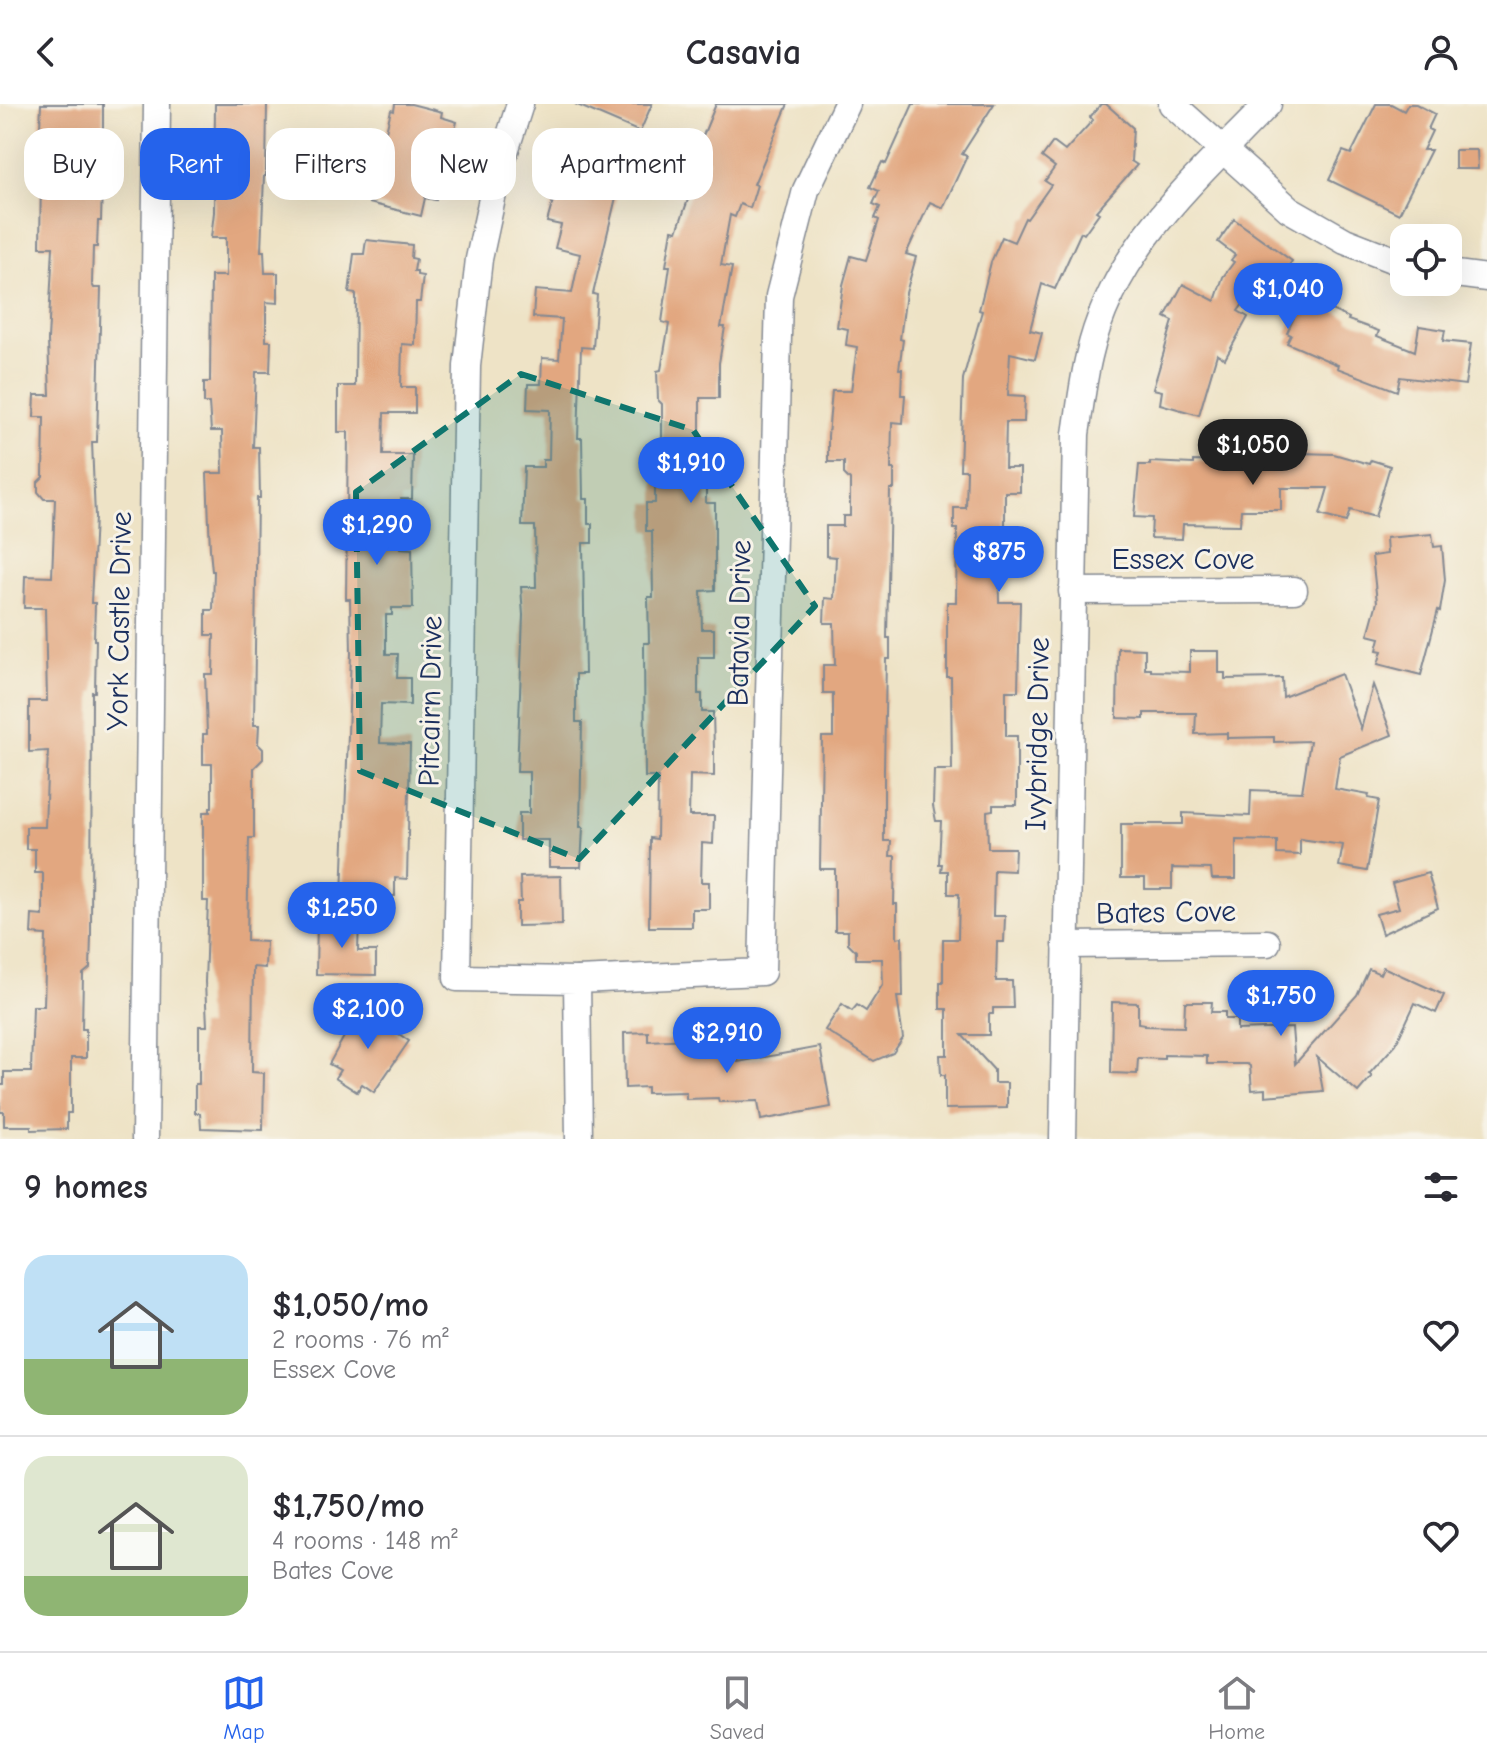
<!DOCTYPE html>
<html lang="en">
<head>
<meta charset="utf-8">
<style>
  :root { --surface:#fff; --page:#f2f2f3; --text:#2b2b33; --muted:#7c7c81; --line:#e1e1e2; --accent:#2563eb }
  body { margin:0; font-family:"Comic Neue",sans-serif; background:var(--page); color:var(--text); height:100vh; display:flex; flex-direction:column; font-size:30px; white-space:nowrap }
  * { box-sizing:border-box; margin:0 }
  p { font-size:26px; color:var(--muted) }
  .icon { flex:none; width:44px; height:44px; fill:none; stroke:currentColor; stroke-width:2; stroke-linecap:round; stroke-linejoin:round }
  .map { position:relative; height:1035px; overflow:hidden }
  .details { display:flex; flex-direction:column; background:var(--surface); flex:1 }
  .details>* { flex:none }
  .banner { position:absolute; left:24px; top:24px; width:800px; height:72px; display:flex; gap:16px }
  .tools { position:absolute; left:1390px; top:120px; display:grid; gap:16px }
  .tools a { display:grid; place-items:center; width:72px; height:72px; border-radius:16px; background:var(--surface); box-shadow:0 8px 32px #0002; font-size:40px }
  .price { position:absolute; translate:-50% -68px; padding:0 18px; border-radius:28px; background:var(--accent); color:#fff; font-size:26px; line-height:52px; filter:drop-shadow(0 2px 4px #0008) }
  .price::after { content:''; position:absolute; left:50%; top:48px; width:24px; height:18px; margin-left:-12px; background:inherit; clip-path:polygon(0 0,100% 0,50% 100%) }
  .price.on { background:#222; color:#fff }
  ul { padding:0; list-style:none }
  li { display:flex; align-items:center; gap:24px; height:200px; padding:0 24px }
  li+li { border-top:2px solid var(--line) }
  li span { display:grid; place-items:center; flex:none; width:224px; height:160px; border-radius:24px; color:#555 }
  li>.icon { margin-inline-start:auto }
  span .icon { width:96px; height:96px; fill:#fffc; stroke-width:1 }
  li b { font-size:34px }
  h2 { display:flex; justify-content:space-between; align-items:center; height:96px; padding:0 24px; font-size:34px }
  .tag { padding:0 28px; border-radius:24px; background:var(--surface); box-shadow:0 8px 32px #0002; font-size:28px; line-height:72px }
  .tag.on { background:var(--accent); color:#fff }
  header { display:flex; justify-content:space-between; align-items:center; height:104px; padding:0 24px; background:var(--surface); font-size:36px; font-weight:800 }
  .tab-bar { display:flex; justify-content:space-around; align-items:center; height:112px; border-top:2px solid var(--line); background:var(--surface); font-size:22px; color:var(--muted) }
  .tab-bar a { display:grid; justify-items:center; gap:4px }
  .tab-bar .on { color:var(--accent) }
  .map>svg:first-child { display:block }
  .building { fill:#e2a780 }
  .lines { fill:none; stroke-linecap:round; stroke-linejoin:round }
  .minor-casing { stroke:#848992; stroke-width:29 }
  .minor { stroke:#fff; stroke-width:26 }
  .marked { fill:#0f766e; fill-opacity:0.2; stroke:#0f766e; stroke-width:6; stroke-dasharray:16 10; stroke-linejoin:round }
  .labels { text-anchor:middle; stroke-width:6; stroke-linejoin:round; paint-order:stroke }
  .street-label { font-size:30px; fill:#1b2f5e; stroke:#f7f3e8 }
</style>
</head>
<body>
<header><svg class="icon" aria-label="back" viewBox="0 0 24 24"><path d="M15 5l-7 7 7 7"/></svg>Casavia<svg class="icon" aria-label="person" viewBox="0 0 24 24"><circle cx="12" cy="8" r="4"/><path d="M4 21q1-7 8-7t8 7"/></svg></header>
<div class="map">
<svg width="1487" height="1035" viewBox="0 0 1487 1035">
  <rect width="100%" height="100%" fill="#f7f3e8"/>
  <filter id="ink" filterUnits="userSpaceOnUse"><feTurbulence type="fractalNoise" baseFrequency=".0125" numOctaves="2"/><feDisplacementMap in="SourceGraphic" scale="16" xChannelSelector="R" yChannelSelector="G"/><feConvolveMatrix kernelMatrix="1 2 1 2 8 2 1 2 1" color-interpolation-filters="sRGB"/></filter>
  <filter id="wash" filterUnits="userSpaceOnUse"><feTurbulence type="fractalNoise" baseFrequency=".006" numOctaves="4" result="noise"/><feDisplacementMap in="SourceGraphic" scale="32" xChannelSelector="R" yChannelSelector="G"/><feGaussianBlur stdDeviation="1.8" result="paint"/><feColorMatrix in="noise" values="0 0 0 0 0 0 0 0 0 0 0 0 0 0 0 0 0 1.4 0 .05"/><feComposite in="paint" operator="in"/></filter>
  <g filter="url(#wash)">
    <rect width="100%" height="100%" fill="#eee3c6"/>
    <g id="blocks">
      <!-- building -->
      <g class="building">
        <polygon points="41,0 103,0 103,49 101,117 98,117 97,143 93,143 92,180 94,184 101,184 97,338 92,338 95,413 91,499 95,499 94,536 96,536 95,588 92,588 91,832 90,864 83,870 82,925 86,925 86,954 71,954 71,1009 67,1009 67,1025 31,1026 31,1022 4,1022 4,1008 0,1008 0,981 4,981 4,968 31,968 33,902 44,902 46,831 31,830 32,811 43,812 43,769 35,769 35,745 26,745 26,723 45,723 48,647 29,648 29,597 47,597 45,504 24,504 25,472 52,473 55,395 44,395 38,388 38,378 43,373 44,313 34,313 35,291 50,291 48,236 53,143 40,143 41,71 38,71"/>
        <polygon points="215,0 267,0 266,72 264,72 261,147 264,147 265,169 278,169 278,199 266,198 266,237 271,237 270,268 256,268 253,343 259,343 260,394 257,394 254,621 259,621 258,640 263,645 263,655 254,664 254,734 249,734 247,837 266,838 265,864 253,863 252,968 264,969 263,1026 201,1024 200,1009 195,1009 195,980 199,980 199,922 207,922 205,878 208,797 203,797 203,708 210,708 210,703 212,703 212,660 203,660 203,630 207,630 205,570 213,570 214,531 206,531 206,506 213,506 214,467 212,467 210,445 207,369 223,369 222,327 211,327 209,299 204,299 204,278 210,278 211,172 226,172 226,134 211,134 214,108"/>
        <polygon points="395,0 411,0 442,8 441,13 457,18 436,96 425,94 421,112 369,99 391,6 394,7"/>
        <polygon points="575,0 652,0 640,28"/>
        <polygon points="716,0 788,0 754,80 757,81 750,104 740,100 735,113 730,111 721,161 732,163 721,223 725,223 719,259 719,294 700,294 700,335 717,335 717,360 706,360 706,399 715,399 715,486 701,487 702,525 714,525 714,553 698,553 698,590 702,590 702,608 713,608 714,646 714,672 690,671 689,712 714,712 713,740 702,739 701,778 709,778 709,805 692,805 692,823 649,823 650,734 657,735 658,673 645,673 644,539 649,539 648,493 653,493 652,427 646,427 646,399 655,399 655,356 662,356 662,300 658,296 657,267 661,266 669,220 662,218 670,162 666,162 672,126 677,127 697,70 703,72 709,56 695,51"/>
        <polygon points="913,0 994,0 962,50 967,52 943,104 930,98 906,150 916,153 906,189 900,235 903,236 899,265 902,265 901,291 905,291 903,319 892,318 891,365 894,365 894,385 890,385 887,534 890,534 890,555 886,555 884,666 884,737 891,737 890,752 895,752 894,800 897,800 897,834 902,833 903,893 897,893 903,934 893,949 874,957 825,926 842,900 852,907 857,901 866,907 883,880 882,855 856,855 856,847 848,839 848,827 835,827 835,765 820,765 822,633 833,633 833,589 823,589 823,561 835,561 834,519 824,519 825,494 834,495 836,453 826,452 826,422 843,422 843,412 850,412 850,376 844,370 844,358 828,358 828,332 832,287 851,287 857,243 846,241 848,225 837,223 843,181 851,152 866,156 879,116 875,114 880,103 873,100 879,87 870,83 882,58 886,60"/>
        <polygon points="1101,0 1106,0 1133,24 1131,57 1137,61 1096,107 1099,109 1084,130 1081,128 1055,185 1042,180 1030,226 1042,229 1035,255 1010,249 1008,291 1025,292 1024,318 1006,318 1005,364 1020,364 1020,388 1005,388 1005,431 1018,431 1017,458 998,458 999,498 1020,498 1018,587 1006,587 1006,632 1017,632 1017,701 993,701 993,706 987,707 988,744 1015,744 1014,767 994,766 993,812 1005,812 1004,838 997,838 996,877 1012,877 1013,904 993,904 993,910 989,910 989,931 962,931 994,966 994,979 1007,979 1007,1004 945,1005 945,971 941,971 940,951 947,951 947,905 940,905 940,878 943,878 943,835 958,835 959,790 948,790 948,767 941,767 942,760 939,760 941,717 936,717 933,702 934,666 952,666 951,573 947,573 947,498 956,498 957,425 954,425 954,404 966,404 967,366 960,366 963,275 982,207 979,206 991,158 1002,133 1014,138 1025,114 1027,115 1051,81 1045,77 1055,63 1042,53 1053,38 1065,47 1093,16 1090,13"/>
        <polygon points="1376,0 1391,0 1404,7 1408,0 1416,0 1435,10 1428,25 1432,27 1423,46 1431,46 1399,110 1329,76 1343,47 1351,50"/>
        <polygon points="569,39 632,55 623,91 617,89 593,190 597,191 593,244 581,243 578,334 582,334 583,395 588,395 588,420 592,420 592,439 583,439 585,570 576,570 576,618 582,618 580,723 583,723 581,763 549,763 549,736 519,736 519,709 529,709 529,668 517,668 523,511 521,483 536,483 535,422 522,422 524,363 543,363 543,356 549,356 550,306 527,305 528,280 541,280 542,254 559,255 562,215 533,213 535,186 572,189 580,150 555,144 561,121 547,118"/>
        <polygon points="1455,46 1477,46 1478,65 1455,65"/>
        <polygon points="1234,115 1292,157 1285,167 1334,190 1327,204 1349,214 1348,216 1379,227 1377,232 1415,247 1419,222 1445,226 1443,237 1471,240 1465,281 1400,273 1397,287 1337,264 1338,261 1287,239 1291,231 1287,229 1301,198 1264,171 1238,207 1248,213 1225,255 1217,250 1199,311 1160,300 1162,287 1153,285 1173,217 1165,213 1183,180 1215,197 1223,173 1234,158 1231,156 1235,151 1218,138"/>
        <polygon points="366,136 412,141 411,154 416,155 414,167 417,167 417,171 423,172 420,198 416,198 415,241 402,240 401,283 415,283 415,309 384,309 383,351 413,351 412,395 401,395 401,444 412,445 413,504 392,504 392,511 386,511 386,550 398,550 397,574 410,574 410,601 381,600 380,639 410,640 407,775 395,774 395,792 342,792 351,550 350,495 346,495 348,328 338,328 338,282 355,282 356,190 349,189 354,150 364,150"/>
        <polygon points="1255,336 1300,338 1300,349 1334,350 1369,360 1371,356 1390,362 1375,413 1350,406 1346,418 1320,411 1328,384 1281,384 1281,406 1241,406 1240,421 1183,420 1182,435 1151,434 1152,414 1134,413 1139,361 1150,361 1150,358 1193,360 1193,357 1255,359"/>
        <polygon points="1432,430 1434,443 1442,442 1445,476 1440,507 1438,506 1421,571 1378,560 1382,547 1377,546 1380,534 1368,531 1377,498 1372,452 1387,450 1386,434"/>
        <polygon points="1118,544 1145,545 1145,565 1151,565 1151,567 1190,568 1190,547 1219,547 1219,569 1225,569 1225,575 1282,574 1283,593 1341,570 1361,625 1373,581 1392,631 1340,652 1335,685 1369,691 1368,694 1379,696 1367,767 1339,762 1343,741 1300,735 1300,751 1277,750 1277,737 1236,736 1236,775 1212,775 1211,765 1172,764 1172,785 1145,785 1145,774 1121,774 1121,720 1183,720 1183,709 1250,712 1251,686 1302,688 1310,637 1274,638 1274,633 1227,634 1227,629 1195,630 1196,609 1144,609 1144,615 1117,614"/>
        <polygon points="1428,769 1438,804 1382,830 1376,810 1399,804 1392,779"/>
        <polygon points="561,772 562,821 517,822 517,798 521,798 520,773"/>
        <polygon points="317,816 359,817 358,847 376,847 376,871 316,870"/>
        <polygon points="1383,863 1444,891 1436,909 1415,899 1396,940 1369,970 1372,972 1358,988 1317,953 1323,987 1265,992 1265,985 1252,986 1250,962 1247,960 1207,960 1207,952 1164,951 1164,955 1138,954 1137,970 1111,969 1112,898 1138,899 1138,919 1145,920 1145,922 1184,923 1185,898 1212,898 1211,908 1225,908 1225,915 1237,915 1237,926 1292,924 1295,960 1357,891 1369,865 1380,870"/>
        <polygon points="362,900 399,924 396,928 409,937 374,988 362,980 357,988 335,974 340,966 329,960"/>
        <polygon points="648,928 648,937 711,934 711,945 729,945 730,952 738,952 738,958 820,943 831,1003 761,1016 758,997 719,998 718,994 686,995 686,988 647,989 647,983 625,984 624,929"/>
      </g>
    </g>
  </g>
  <g filter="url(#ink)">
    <use href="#blocks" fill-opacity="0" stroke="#848992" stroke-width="2"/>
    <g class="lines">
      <defs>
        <g id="minor">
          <polyline points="520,0 496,76 479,155 467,262 457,874 577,876 579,1035"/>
          <polyline points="1172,0 1289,105 1345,137 1404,160"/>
          <polyline points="1448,169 1487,174"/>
          <polyline points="1072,487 1294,486"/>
          <polyline points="1066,841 1267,839"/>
          <polyline points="577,876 762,868 779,192 806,86 847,0"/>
          <polyline points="145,1035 157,0"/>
          <path d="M 1063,1035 L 1076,330 C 1080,304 1083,277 1089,252 C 1113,145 1196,75 1268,0"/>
        </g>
      </defs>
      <!-- minor casing -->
      <use href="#minor" class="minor-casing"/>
      <!-- minor -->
      <use href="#minor" class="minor"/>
    </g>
  </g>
  <!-- marked area -->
  <path class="marked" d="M 521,270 L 693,326 L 815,502 L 579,755 L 360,667 L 356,388 Z"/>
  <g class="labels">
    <!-- street labels -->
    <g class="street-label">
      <text x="1183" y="465">Essex Cove</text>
      <text transform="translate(119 517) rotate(-89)" y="10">York Castle Drive</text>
      <text transform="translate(739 519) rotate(-89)" y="10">Batavia Drive</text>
      <text transform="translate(430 597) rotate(-89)" y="10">Pitcairn Drive</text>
      <text transform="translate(1037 630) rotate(-89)" y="10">Ivybridge Drive</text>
      <text transform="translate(1166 808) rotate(-1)" y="10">Bates Cove</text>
    </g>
  </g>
</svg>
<div class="tools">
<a><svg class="icon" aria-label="locate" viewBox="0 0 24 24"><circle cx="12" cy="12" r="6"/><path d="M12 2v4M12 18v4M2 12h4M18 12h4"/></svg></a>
</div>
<b class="price" style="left:1288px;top:227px">$1,040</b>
<b class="price on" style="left:1253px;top:383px">$1,050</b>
<b class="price" style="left:691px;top:401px">$1,910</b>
<b class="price" style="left:377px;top:463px">$1,290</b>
<b class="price" style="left:999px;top:490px">$875</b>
<b class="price" style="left:342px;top:846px">$1,250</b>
<b class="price" style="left:1281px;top:934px">$1,750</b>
<b class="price" style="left:368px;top:947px">$2,100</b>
<b class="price" style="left:727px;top:971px">$2,910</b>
<div class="banner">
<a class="tag">Buy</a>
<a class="tag on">Rent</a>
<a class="tag">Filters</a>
<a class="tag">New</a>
<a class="tag">Apartment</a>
</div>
</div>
<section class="details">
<h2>9 homes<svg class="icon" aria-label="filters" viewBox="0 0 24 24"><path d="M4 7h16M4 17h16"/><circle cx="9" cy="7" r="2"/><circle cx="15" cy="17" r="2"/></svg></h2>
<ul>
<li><span style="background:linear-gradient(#bfe0f5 65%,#8fb573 0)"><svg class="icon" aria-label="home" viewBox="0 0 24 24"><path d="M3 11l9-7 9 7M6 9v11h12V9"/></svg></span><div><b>$1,050/mo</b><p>2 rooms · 76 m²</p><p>Essex Cove</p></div><svg class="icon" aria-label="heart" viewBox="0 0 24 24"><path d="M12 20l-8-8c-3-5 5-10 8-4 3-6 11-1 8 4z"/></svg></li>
<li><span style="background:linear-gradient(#dfe7d0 75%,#8fb573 0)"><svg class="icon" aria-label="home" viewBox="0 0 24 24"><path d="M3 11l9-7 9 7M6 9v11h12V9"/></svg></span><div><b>$1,750/mo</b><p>4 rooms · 148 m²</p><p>Bates Cove</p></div><svg class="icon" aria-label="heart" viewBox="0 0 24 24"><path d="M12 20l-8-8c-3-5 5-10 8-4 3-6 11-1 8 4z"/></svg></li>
</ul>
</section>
<nav class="tab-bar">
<a class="on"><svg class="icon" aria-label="map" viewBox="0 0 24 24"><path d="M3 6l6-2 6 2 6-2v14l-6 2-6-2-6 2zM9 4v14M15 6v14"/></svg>Map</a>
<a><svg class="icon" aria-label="saved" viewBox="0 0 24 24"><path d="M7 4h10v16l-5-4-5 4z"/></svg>Saved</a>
<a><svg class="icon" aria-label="home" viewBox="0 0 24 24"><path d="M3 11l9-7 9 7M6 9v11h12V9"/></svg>Home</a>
</nav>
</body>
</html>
